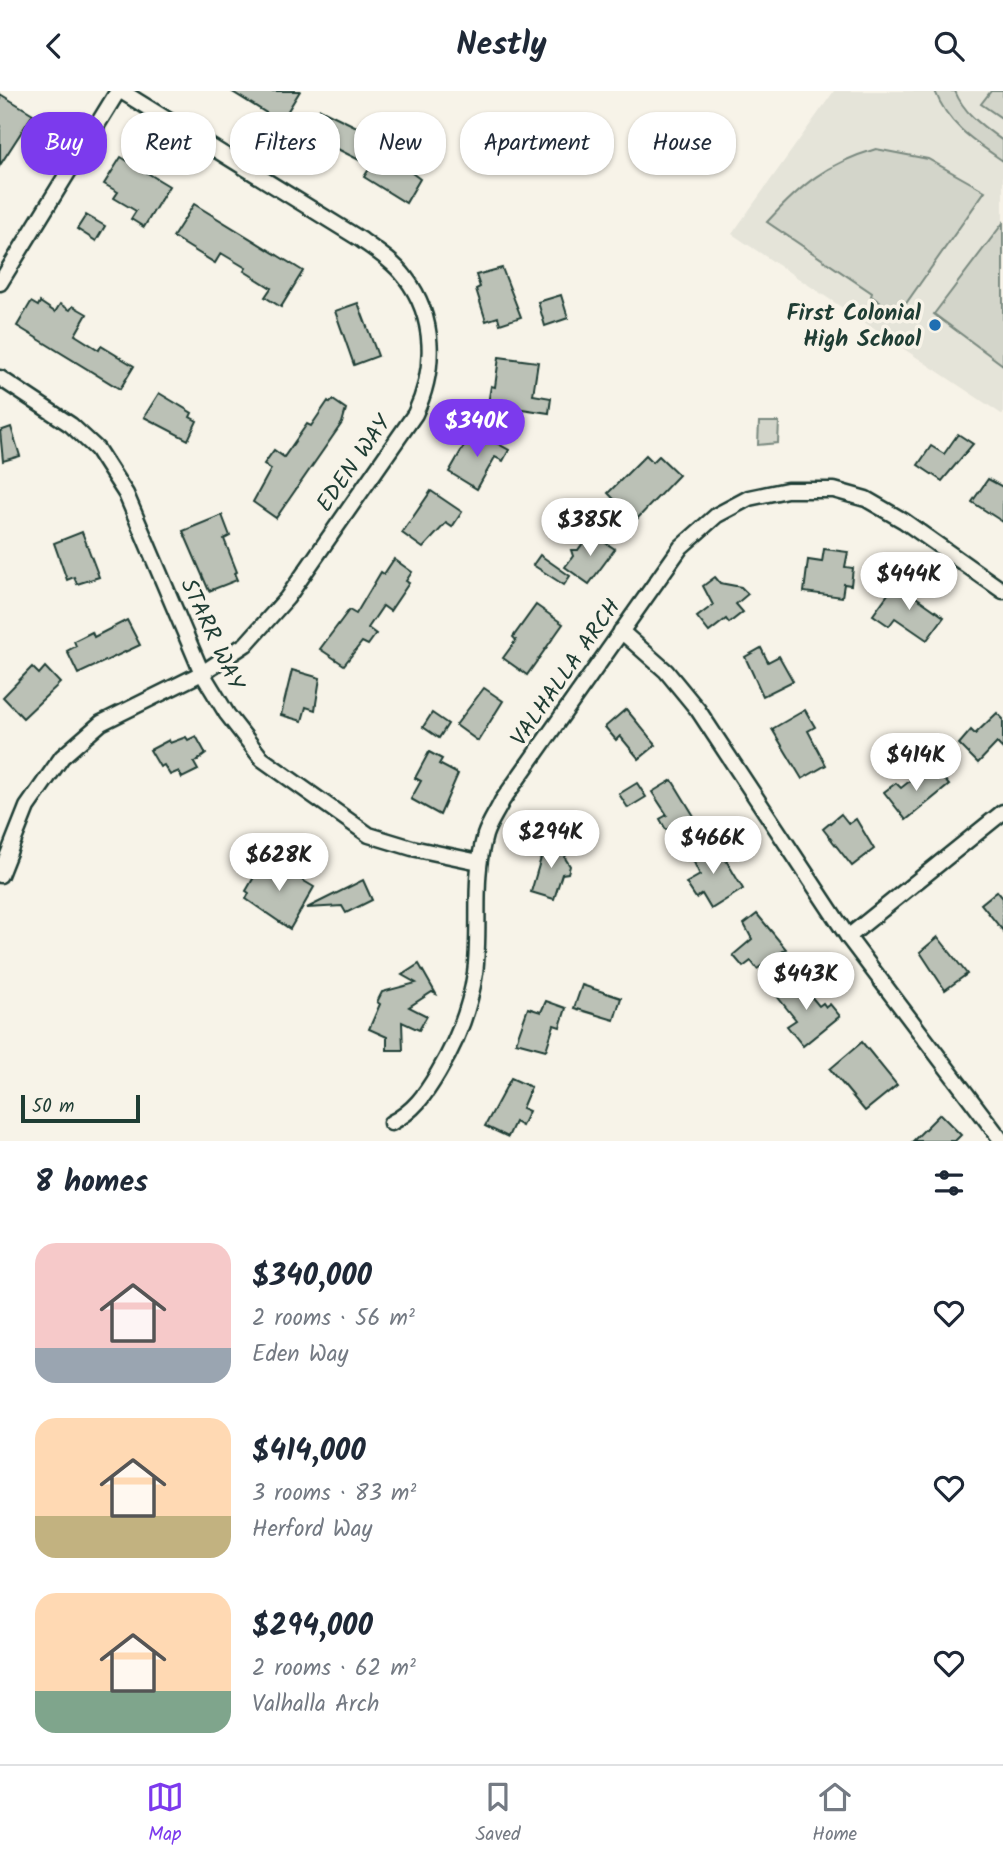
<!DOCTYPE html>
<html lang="en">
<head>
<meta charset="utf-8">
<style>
  :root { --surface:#fff; --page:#f6f6f7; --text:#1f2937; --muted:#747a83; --line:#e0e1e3; --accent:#7c3aed }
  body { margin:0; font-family:Kalam,sans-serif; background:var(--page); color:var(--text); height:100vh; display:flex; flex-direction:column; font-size:26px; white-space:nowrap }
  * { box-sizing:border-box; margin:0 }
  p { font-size:23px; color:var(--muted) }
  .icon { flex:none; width:38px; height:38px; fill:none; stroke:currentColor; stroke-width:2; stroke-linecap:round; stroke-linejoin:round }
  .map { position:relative; height:1050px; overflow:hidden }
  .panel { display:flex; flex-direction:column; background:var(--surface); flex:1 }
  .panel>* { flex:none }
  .top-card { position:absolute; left:21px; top:21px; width:962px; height:63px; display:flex; gap:14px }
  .scale { position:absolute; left:21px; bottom:18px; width:119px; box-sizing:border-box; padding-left:7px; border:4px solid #1f3d34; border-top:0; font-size:19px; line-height:24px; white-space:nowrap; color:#1f3d34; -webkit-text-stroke:5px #f7f3e8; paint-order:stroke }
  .price { position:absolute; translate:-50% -60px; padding:0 16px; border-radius:24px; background:#fff; color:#222; font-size:23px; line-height:46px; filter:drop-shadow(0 2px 4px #0008) }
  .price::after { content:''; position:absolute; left:50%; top:42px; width:21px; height:16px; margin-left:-10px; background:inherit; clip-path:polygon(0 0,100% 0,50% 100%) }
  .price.active { background:var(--accent); color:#fff }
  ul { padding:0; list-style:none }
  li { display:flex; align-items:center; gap:21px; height:175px; padding:0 35px }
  li span { display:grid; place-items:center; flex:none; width:196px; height:140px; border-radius:21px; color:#555 }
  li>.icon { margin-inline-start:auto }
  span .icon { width:84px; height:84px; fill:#fffc; stroke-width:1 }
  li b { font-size:30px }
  h2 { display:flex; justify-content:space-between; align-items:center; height:84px; padding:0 35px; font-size:30px }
  .pill { padding:0 24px; border-radius:28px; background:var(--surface); box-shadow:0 2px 5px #0004; font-size:24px; line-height:63px }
  .pill.active { background:var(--accent); color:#fff }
  header { display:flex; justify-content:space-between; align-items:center; height:91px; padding:0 35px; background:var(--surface); font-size:32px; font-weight:700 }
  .tabs { display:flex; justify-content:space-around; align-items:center; height:98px; border-top:2px solid var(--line); background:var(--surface); font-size:19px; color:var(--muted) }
  .tabs a { display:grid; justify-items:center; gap:4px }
  .tabs .active { color:var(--accent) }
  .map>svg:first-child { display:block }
  .built { fill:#e5e4d9 }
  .green { fill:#d3d5ca; stroke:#79897f; stroke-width:2 }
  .building { fill:#bbc1b6; stroke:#1f3d34; stroke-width:2 }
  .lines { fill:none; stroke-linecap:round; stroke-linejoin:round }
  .street-casing { stroke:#1f3d34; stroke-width:19 }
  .street { stroke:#f7f3e8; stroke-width:14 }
  .poi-dot { fill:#1f6fb2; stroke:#f7f3e8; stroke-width:2.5 }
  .labels { text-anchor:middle; stroke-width:7; stroke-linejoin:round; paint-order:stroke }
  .poi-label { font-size:23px; font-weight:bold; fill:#1f3d34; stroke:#f7f3e8; text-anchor:end }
  .street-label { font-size:23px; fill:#1f3d34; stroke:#f7f3e8 }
</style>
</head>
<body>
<header><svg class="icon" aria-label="back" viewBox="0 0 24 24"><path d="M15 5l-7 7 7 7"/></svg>Nestly<svg class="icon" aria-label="search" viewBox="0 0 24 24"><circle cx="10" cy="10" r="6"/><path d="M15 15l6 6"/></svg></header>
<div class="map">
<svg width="1003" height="1050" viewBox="0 0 1003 1050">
  <rect width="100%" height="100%" fill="#f7f3e8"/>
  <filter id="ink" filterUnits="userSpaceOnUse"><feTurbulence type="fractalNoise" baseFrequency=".0143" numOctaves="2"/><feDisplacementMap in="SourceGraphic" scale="14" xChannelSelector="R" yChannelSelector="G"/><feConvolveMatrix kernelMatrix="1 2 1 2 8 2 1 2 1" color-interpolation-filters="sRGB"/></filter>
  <g filter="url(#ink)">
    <!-- built -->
    <polygon class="built" points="834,0 1003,0 1003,324 732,143"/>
    <!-- green -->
    <g class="green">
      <path d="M 935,0 L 955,0 C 964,23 984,36 1003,50 L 1003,70 C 974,50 948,34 935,0 Z"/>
      <polygon points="991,0 1003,0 1003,28 981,13"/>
      <path d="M 876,58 L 928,68 L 985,100 L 900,221 L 894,221 L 871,205 L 872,202 L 767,131 C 802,93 826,73 876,58 Z"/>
      <polygon points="1003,132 1003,274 934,223"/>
      <polygon points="759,331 779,331 778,352 758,354"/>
    </g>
    <!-- building -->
    <g class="building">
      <polygon points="231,0 300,0 281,31"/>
      <polygon points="0,3 33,23 0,74"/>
      <polygon points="320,18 365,40 358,52 381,66 387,58 399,65 396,70 420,88 406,112 364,86 371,75 306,42"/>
      <polygon points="121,66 169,95 144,136 131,128 136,120 114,107 118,101 104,93"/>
      <polygon points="194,113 303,180 281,216 265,206 271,197 244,180 246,177 221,162 215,172 173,146"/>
      <polygon points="86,124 105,135 96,150 77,138"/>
      <polygon points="502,177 521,226 500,233 498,226 486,230 476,198 480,196 476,184"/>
      <polygon points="561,204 568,227 545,235 538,211"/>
      <polygon points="31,211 38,215 40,211 55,221 60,213 70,219 73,215 87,223 75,244 99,259 101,255 134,275 120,298 17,235"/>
      <polygon points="358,212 378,265 354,274 335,220"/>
      <polygon points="499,266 538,271 533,304 551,307 549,322 488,313 491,295 495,296"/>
      <polygon points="159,302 192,322 190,326 197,330 188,349 144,326"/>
      <polygon points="333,309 346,318 342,332 276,427 253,411 271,378 264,373 274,359 284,366 307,333 311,335 328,310 330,312"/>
      <polygon points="11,336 20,365 3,370 0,340"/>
      <polygon points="473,339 509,359 503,370 495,366 477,398 449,381"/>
      <polygon points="958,343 973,353 942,390 918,374 931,355 944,363"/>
      <polygon points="646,364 653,371 659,365 679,384 635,430 608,402"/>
      <polygon points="988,388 1003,396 1003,431 972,411"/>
      <polygon points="431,400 462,421 452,436 446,432 423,457 402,442"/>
      <polygon points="222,424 230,445 224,448 237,481 234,482 237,489 209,500 183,440"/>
      <polygon points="82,441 99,486 77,493 74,486 67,489 54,452"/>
      <polygon points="590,442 615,458 589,493 565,476 573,465 571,459 578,459"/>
      <polygon points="824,458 848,461 845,476 853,477 851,494 844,493 842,506 804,501 808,469 822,471"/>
      <polygon points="540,464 570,485 564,494 533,474"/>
      <polygon points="394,468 412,481 406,490 409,492 390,520 383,515 368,537 376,543 368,554 362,551 344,574 320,558 349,519 356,523 381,481 384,483"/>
      <polygon points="715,486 720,492 741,496 748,503 736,513 743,521 729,532 726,528 709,541 697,526 713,514 703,495"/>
      <polygon points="896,492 944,526 927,549 895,527 889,535 873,524"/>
      <polygon points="536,514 563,533 527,584 503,567 516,549 513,546"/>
      <polygon points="127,529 140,554 78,583 67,560 76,555 74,550 92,541 94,546"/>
      <polygon points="761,557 768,571 779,565 793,590 763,605 745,566"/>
      <polygon points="32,576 39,583 45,576 60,592 23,627 3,606"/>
      <polygon points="292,579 320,587 315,619 306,616 302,630 281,624"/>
      <polygon points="484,597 503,610 478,650 456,634"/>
      <polygon points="626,618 656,654 639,668 620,645 616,649 605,636"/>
      <polygon points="805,619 815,636 808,640 826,674 802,688 772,638"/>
      <polygon points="432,622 448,633 439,647 423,636"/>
      <polygon points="997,622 1003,628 1003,658 997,652 978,672 959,653 971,639 975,643"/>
      <polygon points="196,645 206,663 194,672 198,679 182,687 179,680 170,684 164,674 160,676 150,659 169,649 170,652 186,646 188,649"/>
      <polygon points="429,661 442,668 439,673 458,683 440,724 411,708 421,690 415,687"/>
      <polygon points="935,677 949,694 906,729 884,701 896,692 901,697 911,689 915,693"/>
      <polygon points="672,689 697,730 677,742 673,735 666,739 660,728 667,724 652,701"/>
      <polygon points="637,692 646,706 628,717 619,703"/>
      <polygon points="841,723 849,733 856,728 874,758 852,775 823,738"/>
      <polygon points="714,749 743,798 711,818 702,803 696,807 686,792 700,784 690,763"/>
      <polygon points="546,750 568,756 565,767 570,775 568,782 562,783 554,808 531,801"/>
      <polygon points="265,767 314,796 290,838 246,808 249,802 246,800"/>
      <polygon points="363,789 372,809 346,822 342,815 307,817"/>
      <polygon points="997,800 1003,807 1003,840 981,813"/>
      <polygon points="757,823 786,858 757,878 751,870 743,876 733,864 752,848 744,833"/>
      <polygon points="938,846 967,883 945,899 920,861"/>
      <polygon points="419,873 436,903 432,901 409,916 427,925 419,939 402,931 403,959 387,959 387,946 369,938 380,913 377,911 382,901 416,892 402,884"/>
      <polygon points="796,887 819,915 823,912 826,916 830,913 840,925 803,955 787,935 796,929 776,904"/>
      <polygon points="582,894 621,907 614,929 574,917"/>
      <polygon points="546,910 566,917 560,936 554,934 546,959 516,951 528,917 541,921"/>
      <polygon points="862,951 897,994 865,1020 830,978"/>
      <polygon points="511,987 531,996 522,1017 529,1020 522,1035 515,1031 508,1046 485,1035"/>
      <polygon points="940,1023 961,1044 955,1050 913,1050"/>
    </g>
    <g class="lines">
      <defs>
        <g id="street">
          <polyline points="0,192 118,0"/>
          <polyline points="0,287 71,334 97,358 126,403 202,582 227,623 262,668 369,744 412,757 479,771"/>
          <polyline points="621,540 666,580 698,619 848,846 1002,1050"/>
          <path d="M 0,784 L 27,716 L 62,666 L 101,632 L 202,582 L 246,553 L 287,507 L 415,323 C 436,279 436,226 405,186 C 394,171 375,159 360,148 L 121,0"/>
          <polyline points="848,846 1003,721"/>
          <path d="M 391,1032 C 414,1020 425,1004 438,982 C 456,952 470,918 475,882 C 481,836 472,789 485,744 C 489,732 497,721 502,710 L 681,456 L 717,424 L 749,407 L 787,399 L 834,399 L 866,408 L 904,430 L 1003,500"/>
        </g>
      </defs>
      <!-- street casing -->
      <use href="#street" class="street-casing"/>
      <!-- street -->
      <use href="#street" class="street"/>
    </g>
  </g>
  <!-- markers -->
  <circle class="poi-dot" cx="935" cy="234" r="7"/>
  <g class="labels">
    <!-- poi labels -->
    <g class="poi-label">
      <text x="921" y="229">First Colonial<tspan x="921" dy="26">High School</tspan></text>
    </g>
    <!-- street labels -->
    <g class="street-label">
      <text transform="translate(353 372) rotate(-55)" y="8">EDEN WAY</text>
      <text transform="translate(213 543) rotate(65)" y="8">STARR WAY</text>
      <text transform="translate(565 581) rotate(-55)" y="8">VALHALLA ARCH</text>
    </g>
  </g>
</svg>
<div class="scale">50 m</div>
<b class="price active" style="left:477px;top:368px">$340K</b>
<b class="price" style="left:590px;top:467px">$385K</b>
<b class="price" style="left:909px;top:521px">$444K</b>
<b class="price" style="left:916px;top:702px">$414K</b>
<b class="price" style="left:551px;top:779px">$294K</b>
<b class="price" style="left:713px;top:785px">$466K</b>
<b class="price" style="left:279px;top:802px">$628K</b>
<b class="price" style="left:806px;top:921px">$443K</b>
<div class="top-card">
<a class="pill active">Buy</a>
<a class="pill">Rent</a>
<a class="pill">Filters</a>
<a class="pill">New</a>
<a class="pill">Apartment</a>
<a class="pill">House</a>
</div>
</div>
<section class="panel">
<h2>8 homes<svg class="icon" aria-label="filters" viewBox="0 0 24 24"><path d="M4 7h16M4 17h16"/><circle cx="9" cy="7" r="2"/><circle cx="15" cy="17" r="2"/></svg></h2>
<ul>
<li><span style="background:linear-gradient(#f6c9c9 75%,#9aa5b1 0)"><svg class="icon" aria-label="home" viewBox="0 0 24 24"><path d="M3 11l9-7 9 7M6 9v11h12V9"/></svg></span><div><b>$340,000</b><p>2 rooms · 56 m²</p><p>Eden Way</p></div><svg class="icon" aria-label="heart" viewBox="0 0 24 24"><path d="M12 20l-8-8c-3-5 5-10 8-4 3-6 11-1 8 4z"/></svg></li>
<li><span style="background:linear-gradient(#ffd9b3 70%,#c2b280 0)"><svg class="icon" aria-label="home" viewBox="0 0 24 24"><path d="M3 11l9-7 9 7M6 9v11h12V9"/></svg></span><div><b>$414,000</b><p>3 rooms · 83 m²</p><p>Herford Way</p></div><svg class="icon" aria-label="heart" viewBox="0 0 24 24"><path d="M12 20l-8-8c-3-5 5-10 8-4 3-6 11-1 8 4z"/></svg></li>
<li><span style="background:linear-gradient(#ffd9b3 70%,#7fa58c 0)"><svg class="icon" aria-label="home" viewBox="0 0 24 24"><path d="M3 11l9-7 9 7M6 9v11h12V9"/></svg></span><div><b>$294,000</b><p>2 rooms · 62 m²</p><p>Valhalla Arch</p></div><svg class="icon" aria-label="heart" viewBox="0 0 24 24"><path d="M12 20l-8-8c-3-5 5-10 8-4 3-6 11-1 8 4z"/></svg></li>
</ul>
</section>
<nav class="tabs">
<a class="active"><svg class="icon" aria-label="map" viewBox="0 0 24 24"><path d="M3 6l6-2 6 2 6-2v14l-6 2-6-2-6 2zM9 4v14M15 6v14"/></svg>Map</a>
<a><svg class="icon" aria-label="saved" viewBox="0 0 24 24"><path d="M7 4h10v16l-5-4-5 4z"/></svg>Saved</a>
<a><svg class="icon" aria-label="home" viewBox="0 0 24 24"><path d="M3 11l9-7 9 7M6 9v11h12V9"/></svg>Home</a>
</nav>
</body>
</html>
